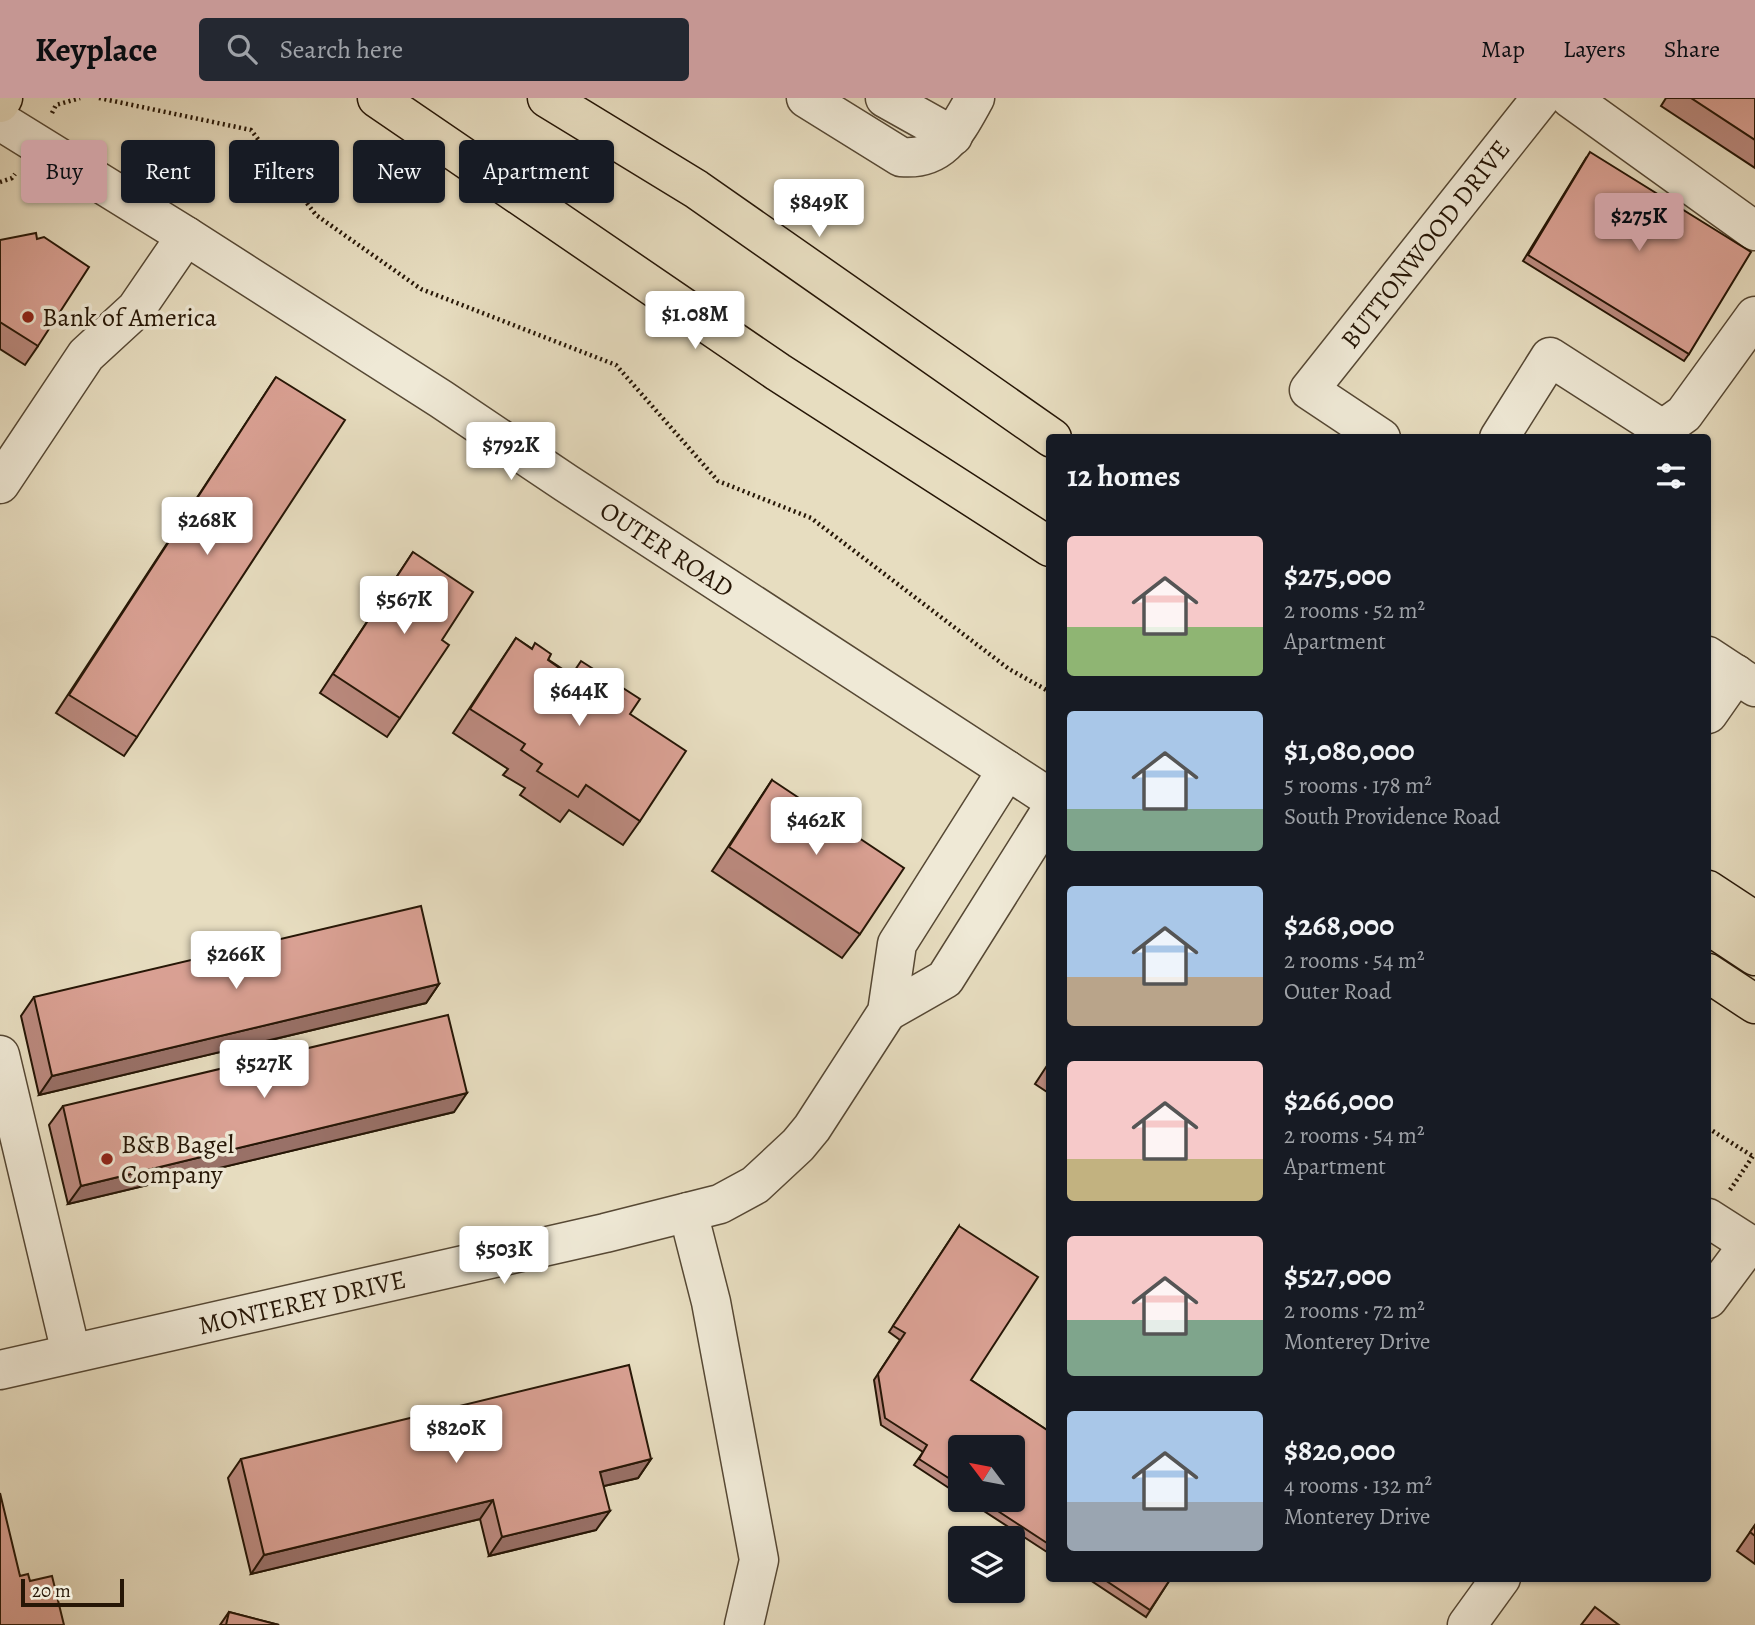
<!DOCTYPE html>
<html lang="en">
<head>
<meta charset="utf-8">
<style>
  :root { --surface:#171b24; --page:#242831; --text:#f1f3f6; --muted:#9ea1a6; --accent:#c59692 }
  body { margin:0; font-family:Alegreya,serif; background:var(--page); color:var(--text); height:100vh; display:flex; flex-direction:column; font-size:26px; white-space:nowrap }
  * { box-sizing:border-box; margin:0 }
  p { font-size:23px; color:var(--muted) }
  .icon { flex:none; width:38px; height:38px; fill:none; stroke:currentColor; stroke-width:2; stroke-linecap:round; stroke-linejoin:round }
  .map { position:relative; flex:1; overflow:hidden }
  .panel { position:absolute; left:1046px; top:336px; width:665px; height:1148px; display:flex; flex-direction:column; background:var(--surface); border-radius:7px; box-shadow:0 2px 5px #0004 }
  .panel>* { flex:none }
  .hud { position:absolute; left:21px; top:42px; width:665px; height:63px; display:flex; gap:14px }
  .needle { width:46px; rotate:302deg }
  .buttons { position:absolute; left:948px; top:1337px; display:grid; gap:14px }
  .buttons a { display:grid; place-items:center; width:77px; height:77px; border-radius:7px; background:var(--surface); box-shadow:0 2px 5px #0004; font-size:35px }
  .scale { position:absolute; left:21px; bottom:18px; width:103px; box-sizing:border-box; padding-left:7px; border:4px solid #261606; border-top:0; font-size:19px; line-height:24px; white-space:nowrap; color:#261606; -webkit-text-stroke:5px #efe9d6; paint-order:stroke }
  .price { position:absolute; translate:-50% -60px; padding:0 16px; border-radius:7px; background:#fff; color:#222; font-size:23px; line-height:46px; filter:drop-shadow(0 2px 4px #0008) }
  .price::after { content:''; position:absolute; left:50%; top:42px; width:21px; height:16px; margin-left:-10px; background:inherit; clip-path:polygon(0 0,100% 0,50% 100%) }
  .price.active { background:var(--accent); color:#111 }
  ul { padding:0; list-style:none }
  li { display:flex; align-items:center; gap:21px; height:175px; padding:0 21px }
  li span { display:grid; place-items:center; flex:none; width:196px; height:140px; border-radius:7px; color:#555 }
  li>.icon { margin-inline-start:auto }
  span .icon { width:84px; height:84px; fill:#fffc; stroke-width:1 }
  li b { font-size:30px }
  h2 { display:flex; justify-content:space-between; align-items:center; height:84px; padding:0 21px; font-size:30px }
  .chip { padding:0 24px; border-radius:7px; background:var(--surface); box-shadow:0 2px 5px #0004; font-size:24px; line-height:63px }
  .chip.active { background:var(--accent); color:#111 }
  header { display:flex; align-items:center; gap:42px; box-sizing:border-box; height:98px; padding:0 35px; background:var(--accent); color:#111 }
  header strong { font-size:33px }
  nav { display:flex; gap:38px; margin-inline-start:auto; font-size:24px }
  .search { width:490px; height:63px; background:var(--page); display:flex; align-items:center; gap:18px; box-sizing:border-box; padding:0 24px; border-radius:7px; color:var(--muted); font-size:26px }
  .map>svg:first-child { display:block }
  .lines { fill:none; stroke-linecap:round; stroke-linejoin:round }
  .minor-casing { stroke:#564834; stroke-width:41 }
  .major-casing { stroke:#261606; stroke-width:41 }
  .path { stroke:#261606; stroke-width:4.5; stroke-dasharray:2 3.5; stroke-linecap:butt }
  .minor { stroke:#efe9d6; stroke-width:38 }
  .major { stroke:#e7ddc0; stroke-width:38 }
  .wall { fill:#bb8a7f; stroke:#261606; stroke-width:2 }
  .shaded-wall { fill:#997168; stroke:#261606; stroke-width:2 }
  .building { fill:#daa194; stroke:#261606; stroke-width:2 }
  .poi-dot { fill:#8f2418; stroke:#efe9d6; stroke-width:2.5 }
  .labels { text-anchor:middle; stroke-width:7; stroke-linejoin:round; paint-order:stroke }
  .street-label { font-size:26px; fill:#261606; stroke:#efe9d6 }
  .poi-label { font-size:26px; fill:#261606; stroke:#efe9d6; text-anchor:start }
</style>
</head>
<body>
<header>
<strong>Keyplace</strong>
<div class="search"><svg class="icon" aria-label="search" viewBox="0 0 24 24"><circle cx="10" cy="10" r="6"/><path d="M15 15l6 6"/></svg>Search here</div>
<nav><a>Map</a><a>Layers</a><a>Share</a></nav>
</header>
<div class="map">
<svg width="1755" height="1527" viewBox="0 0 1755 1527">
  <rect width="100%" height="100%" fill="#e7ddc0"/>
  <filter id="stains"><feTurbulence type="fractalNoise" baseFrequency=".00286" numOctaves="4"/><feColorMatrix values="0 0 0 0 .2 0 0 0 0 .09 0 0 0 0 .02 0 0 0 .5 -.17"/></filter>
  <radialGradient id="worn" r=".72"><stop offset=".6" stop-color="#630" stop-opacity="0"/><stop offset="1" stop-color="#630" stop-opacity=".3"/></radialGradient>
  <g class="lines">
    <defs>
      <g id="minor">
        <path d="M 806,0 L 901,59 C 943,63 957,32 975,0"/>
        <polyline points="885,0 953,38"/>
        <polyline points="1570,0 1755,133"/>
        <polyline points="0,23 186,138 441,301 566,385 1050,700"/>
        <polyline points="1381,340 1309,292 1541,0"/>
        <polyline points="1499,340 1550,259 1659,329 1670,326 1684,316 1755,218"/>
        <polyline points="0,386 86,257 136,211 186,138"/>
        <polyline points="1708,558 1755,589"/>
        <polyline points="1708,616 1736,576"/>
        <polyline points="887,914 945,881 1050,714"/>
        <polyline points="0,957 71,1255"/>
        <polyline points="688,1114 711,1204 759,1462 744,1527"/>
        <polyline points="1708,1120 1755,1150"/>
        <polyline points="1708,1201 1749,1146"/>
        <polyline points="0,1272 605,1135 720,1106 755,1087 798,1047 812,1030 887,914 897,846 1007,672"/>
        <polyline points="1467,1527 1501,1480"/>
      </g>
      <g id="major">
        <polyline points="377,0 778,274 1050,449"/>
        <polyline points="547,0 696,91 1052,340"/>
        <polyline points="0,5 3,0"/>
        <polyline points="1708,792 1755,823"/>
        <polyline points="1708,827 1755,858"/>
        <polyline points="1708,875 1755,906"/>
      </g>
    </defs>
    <!-- minor casing -->
    <use href="#minor" class="minor-casing"/>
    <!-- major casing -->
    <use href="#major" class="major-casing"/>
    <!-- path -->
    <g class="path">
      <polyline points="99,0 251,32 316,117 421,191 616,267 718,383 811,420 1009,571 1050,594"/>
      <polyline points="52,15 56,7 80,0"/>
      <polyline points="0,84 12,80 15,76"/>
      <polyline points="1708,1030 1754,1059"/>
      <polyline points="1730,1092 1753,1058"/>
    </g>
    <!-- minor -->
    <use href="#minor" class="minor"/>
    <!-- major -->
    <use href="#major" class="major"/>
  </g>
  <!-- wall -->
  <g class="wall">
    <polygon points="1666,0 1755,0 1755,70 1661,8"/>
    <polygon points="1586,60 1689,256 1684,263 1523,163"/>
    <polygon points="0,142 38,248 25,267 0,251"/>
    <polygon points="276,279 137,639 124,658 56,615"/>
    <polygon points="413,454 400,620 387,639 320,595"/>
    <polygon points="516,540 630,616 640,723 623,747 569,712 560,724 520,697 525,690 503,677 508,671 453,635"/>
    <polygon points="772,682 860,836 842,860 712,773"/>
    <polygon points="439,886 426,905 39,997 21,918 34,899"/>
    <polygon points="1050,963 1050,996 1035,986"/>
    <polygon points="63,1008 454,1014 68,1106 49,1027"/>
    <polygon points="959,1128 971,1282 1050,1334 1050,1456 967,1402 1013,1402 961,1349 961,1398 914,1367 923,1354 881,1327 874,1282 900,1242 889,1234"/>
    <polygon points="241,1361 651,1361 638,1380 604,1388 596,1432 489,1458 480,1421 251,1476 228,1380"/>
    <polygon points="1755,1427 1755,1466 1737,1453"/>
    <polygon points="1087,1480 1171,1480 1146,1519"/>
    <polygon points="229,1514 279,1527 220,1527"/>
  </g>
  <!-- shaded-wall -->
  <g class="shaded-wall">
    <polygon points="439,886 426,905 39,997 52,978"/>
    <polygon points="467,995 454,1014 68,1106 81,1088"/>
    <polygon points="651,1361 638,1380 587,1392 600,1374"/>
    <polygon points="493,1402 480,1421 251,1476 264,1457"/>
    <polygon points="610,1413 596,1432 489,1458 502,1439"/>
  </g>
  <!-- building -->
  <g class="building">
    <polygon points="1691,0 1755,0 1755,42"/>
    <polygon points="1590,54 1751,154 1689,256 1528,157"/>
    <polygon points="36,135 37,141 44,139 89,169 38,248 0,224 0,142"/>
    <polygon points="276,279 345,322 137,639 69,597"/>
    <polygon points="413,454 473,494 442,542 449,547 400,620 333,576"/>
    <polygon points="516,540 532,551 535,545 551,556 548,562 571,578 581,563 640,601 630,616 686,653 640,723 586,687 578,699 537,673 542,666 521,652 525,646 470,611"/>
    <polygon points="772,682 904,770 860,836 729,749"/>
    <polygon points="421,808 439,886 52,978 34,899"/>
    <polygon points="448,917 467,995 81,1088 63,1008"/>
    <polygon points="959,1128 1038,1179 971,1282 1050,1334 1050,1447 981,1402 1013,1402 1013,1349 961,1349 961,1388 919,1361 927,1347 885,1320 878,1276 905,1235 893,1228"/>
    <polygon points="629,1267 651,1361 600,1374 610,1413 502,1439 493,1402 264,1457 241,1361"/>
    <polygon points="0,1395 20,1478 28,1476 30,1483 52,1478 64,1527 0,1527"/>
    <polygon points="1755,1427 1755,1438 1750,1434"/>
    <polygon points="1102,1480 1171,1480 1150,1512"/>
    <polygon points="1595,1509 1619,1527 1581,1527"/>
    <polygon points="229,1514 279,1527 226,1527"/>
  </g>
  <!-- markers -->
  <g class="poi-dot">
    <circle cx="28" cy="219" r="7"/>
    <circle cx="107" cy="1061" r="7"/>
  </g>
  <g class="labels">
    <!-- street labels -->
    <g class="street-label">
      <text transform="translate(1425 146) rotate(-52)" y="9">BUTTONWOOD DRIVE</text>
      <text transform="translate(667 451) rotate(33)" y="9">OUTER ROAD</text>
      <text transform="translate(302 1204) rotate(-13)" y="9">MONTEREY DRIVE</text>
    </g>
    <!-- poi labels -->
    <g class="poi-label">
      <text x="42" y="228">Bank of America</text>
      <text x="121" y="1055">B&amp;B Bagel<tspan x="121" dy="30">Company</tspan></text>
    </g>
  </g>
  <rect width="100%" height="100%" filter="url(#stains)"/>
  <rect width="100%" height="100%" fill="url(#worn)"/>
</svg>
<div class="buttons">
<a><svg class="needle" viewBox="-14 -14 28 28"><path d="M0-13l5 13h-10z" fill="#e53935"/><path d="M0 13l5-13h-10z" fill="#9ea1a6"/></svg></a>
<a><svg class="icon" aria-label="layers" viewBox="0 0 24 24"><path d="M12 4l9 5-9 5-9-5zM3 14l9 5 9-5"/></svg></a>
</div>
<div class="scale">20 m</div>
<b class="price" style="left:819px;top:141px">$849K</b>
<b class="price active" style="left:1639px;top:155px">$275K</b>
<b class="price" style="left:695px;top:253px">$1.08M</b>
<b class="price" style="left:511px;top:384px">$792K</b>
<b class="price" style="left:207px;top:459px">$268K</b>
<b class="price" style="left:404px;top:538px">$567K</b>
<b class="price" style="left:579px;top:630px">$644K</b>
<b class="price" style="left:816px;top:759px">$462K</b>
<b class="price" style="left:236px;top:893px">$266K</b>
<b class="price" style="left:264px;top:1002px">$527K</b>
<b class="price" style="left:504px;top:1188px">$503K</b>
<b class="price" style="left:456px;top:1367px">$820K</b>
<div class="hud">
<a class="chip active">Buy</a>
<a class="chip">Rent</a>
<a class="chip">Filters</a>
<a class="chip">New</a>
<a class="chip">Apartment</a>
</div>
<section class="panel">
<h2>12 homes<svg class="icon" aria-label="filters" viewBox="0 0 24 24"><path d="M4 7h16M4 17h16"/><circle cx="9" cy="7" r="2"/><circle cx="15" cy="17" r="2"/></svg></h2>
<ul>
<li><span style="background:linear-gradient(#f6c9c9 65%,#8fb573 0)"><svg class="icon" aria-label="home" viewBox="0 0 24 24"><path d="M3 11l9-7 9 7M6 9v11h12V9"/></svg></span><div><b>$275,000</b><p>2 rooms · 52 m²</p><p>Apartment</p></div></li>
<li><span style="background:linear-gradient(#a9c7e8 70%,#7fa58c 0)"><svg class="icon" aria-label="home" viewBox="0 0 24 24"><path d="M3 11l9-7 9 7M6 9v11h12V9"/></svg></span><div><b>$1,080,000</b><p>5 rooms · 178 m²</p><p>South Providence Road</p></div></li>
<li><span style="background:linear-gradient(#a9c7e8 65%,#b9a48a 0)"><svg class="icon" aria-label="home" viewBox="0 0 24 24"><path d="M3 11l9-7 9 7M6 9v11h12V9"/></svg></span><div><b>$268,000</b><p>2 rooms · 54 m²</p><p>Outer Road</p></div></li>
<li><span style="background:linear-gradient(#f6c9c9 70%,#c2b280 0)"><svg class="icon" aria-label="home" viewBox="0 0 24 24"><path d="M3 11l9-7 9 7M6 9v11h12V9"/></svg></span><div><b>$266,000</b><p>2 rooms · 54 m²</p><p>Apartment</p></div></li>
<li><span style="background:linear-gradient(#f6c9c9 60%,#7fa58c 0)"><svg class="icon" aria-label="home" viewBox="0 0 24 24"><path d="M3 11l9-7 9 7M6 9v11h12V9"/></svg></span><div><b>$527,000</b><p>2 rooms · 72 m²</p><p>Monterey Drive</p></div></li>
<li><span style="background:linear-gradient(#a9c7e8 65%,#9aa5b1 0)"><svg class="icon" aria-label="home" viewBox="0 0 24 24"><path d="M3 11l9-7 9 7M6 9v11h12V9"/></svg></span><div><b>$820,000</b><p>4 rooms · 132 m²</p><p>Monterey Drive</p></div></li>
</ul>
</section>
</div>
</body>
</html>
